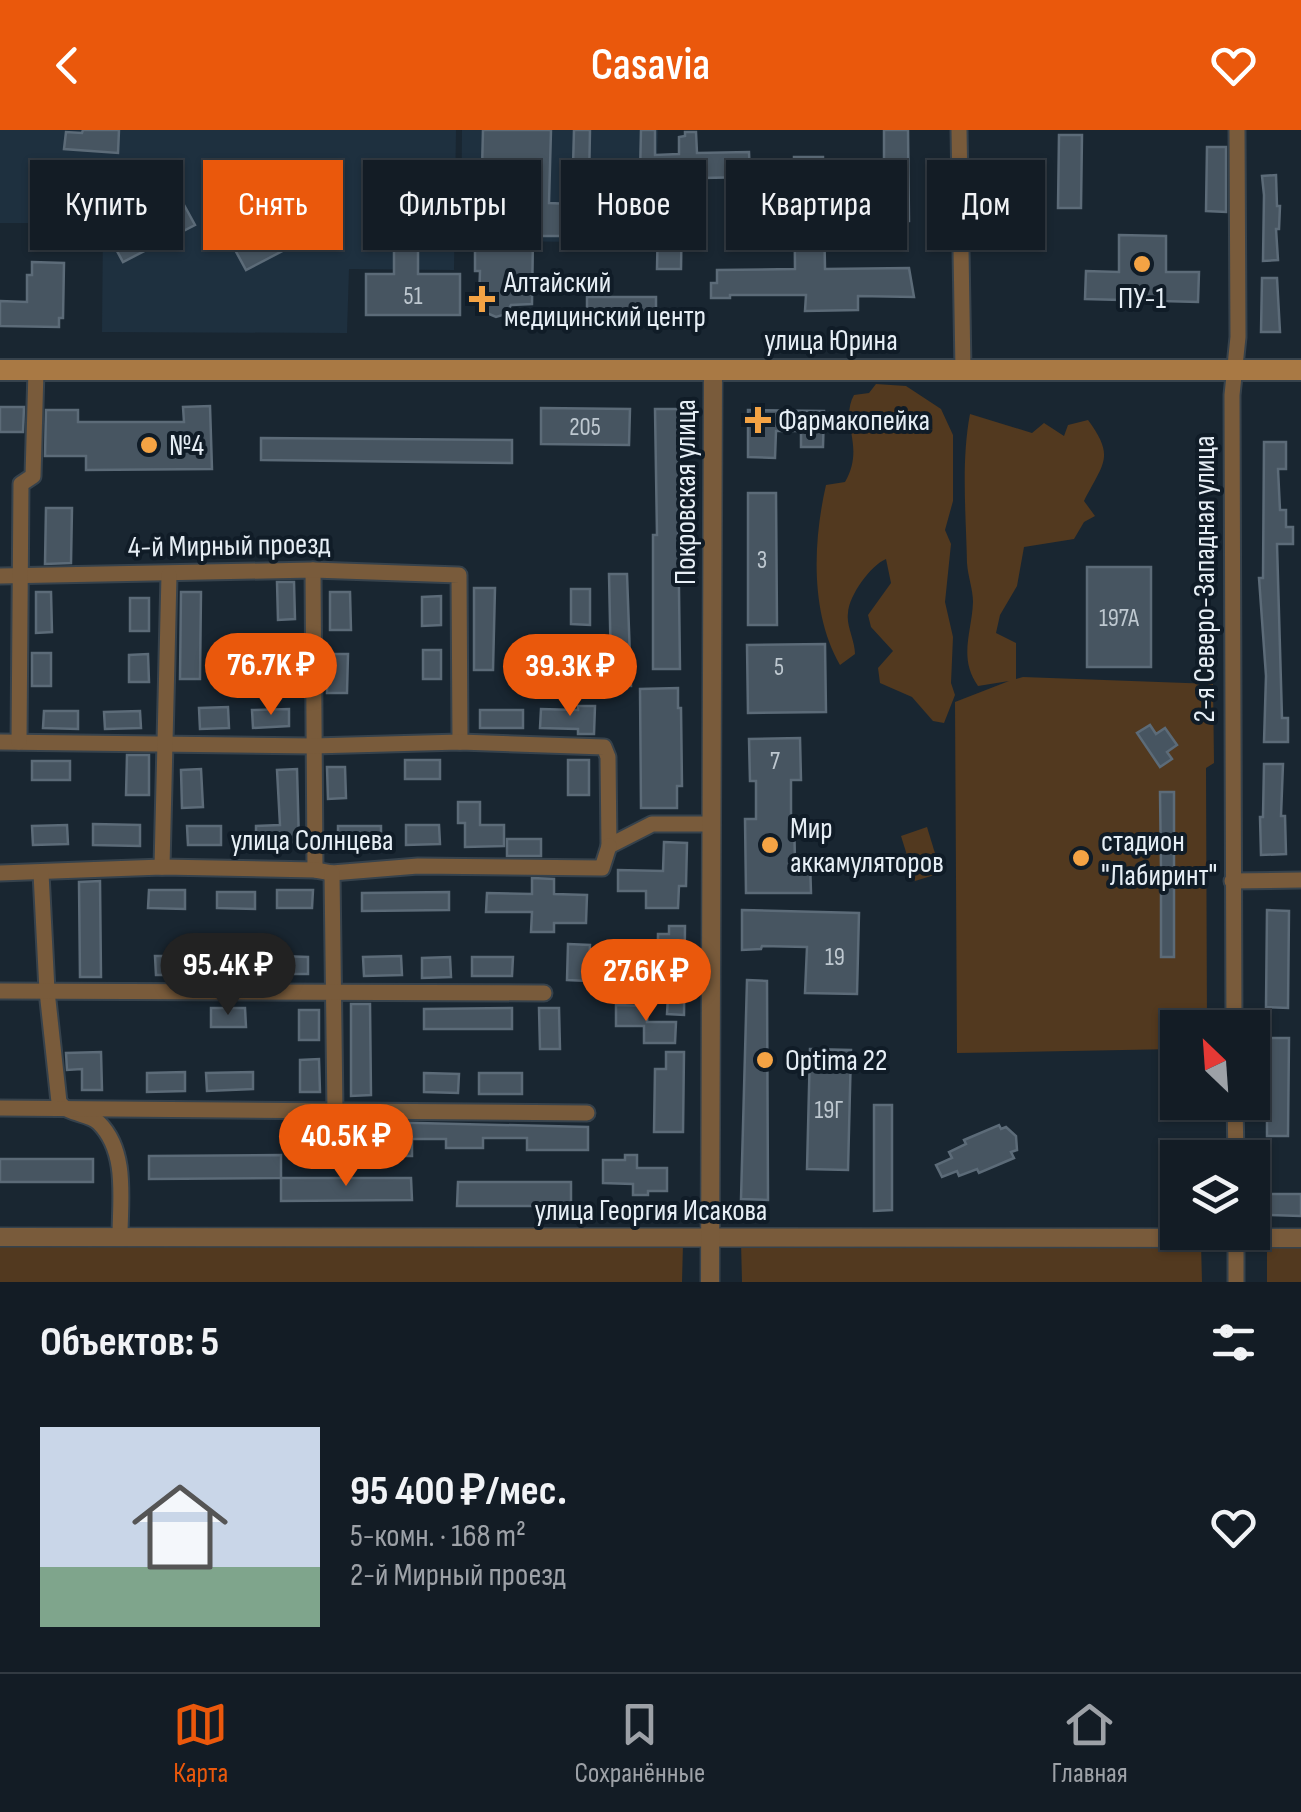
<!DOCTYPE html>
<html lang="ru">
<head>
<meta charset="utf-8">
<style>
  :root { --surface:#131c25; --page:#202932; --text:#f1f3f6; --muted:#9da1a7; --line:#323a42; --accent:#ea580c }
  body { margin:0; font-family:"Sofia Sans Condensed",sans-serif; background:var(--page); color:var(--text); height:100vh; display:flex; flex-direction:column; font-size:38px; white-space:nowrap }
  * { box-sizing:border-box; margin:0 }
  p { font-size:32px; color:var(--muted) }
  .icon { flex:none; width:55px; height:55px; fill:none; stroke:currentColor; stroke-width:2; stroke-linecap:round; stroke-linejoin:round }
  .map { position:relative; height:1152px; overflow:hidden }
  .sheet { display:flex; flex-direction:column; background:var(--surface); flex:1 }
  .sheet>* { flex:none }
  .hud { position:absolute; left:30px; top:30px; width:1242px; height:90px; display:flex; gap:20px }
  .needle { width:65px; rotate:335deg }
  .fabs { position:absolute; left:1160px; top:880px; display:grid; gap:20px }
  .fabs a { display:grid; place-items:center; width:110px; height:110px; border-radius:0px; background:var(--surface); box-shadow:0 2px 8px #0004,0 0 0 2px var(--line); font-size:50px }
  .price { position:absolute; translate:-50% -85px; padding:0 22px; border-radius:35px; background:var(--accent); color:#fff; font-size:32px; line-height:65px; filter:drop-shadow(0 2px 5px #0008) }
  .price::after { content:''; position:absolute; left:50%; top:60px; width:30px; height:22px; margin-left:-15px; background:inherit; clip-path:polygon(0 0,100% 0,50% 100%) }
  .price.selected { background:#222; color:#fff }
  ul { padding:0; list-style:none }
  li { display:flex; align-items:center; gap:30px; height:250px; padding:0 40px }
  li span { display:grid; place-items:center; flex:none; width:280px; height:200px; border-radius:0px; color:#555 }
  li>.icon { margin-inline-start:auto }
  span .icon { width:120px; height:120px; fill:#fffc; stroke-width:1 }
  li b { font-size:42px }
  h2 { display:flex; justify-content:space-between; align-items:center; height:120px; padding:0 40px; font-size:42px }
  .tag { padding:0 35px; border-radius:0px; background:var(--surface); box-shadow:0 2px 8px #0004,0 0 0 2px var(--line); font-size:35px; line-height:90px }
  .tag.selected { background:var(--accent); color:#fff }
  header { display:flex; justify-content:space-between; align-items:center; height:130px; padding:0 40px; background:var(--accent); color:#fff; font-size:45px; font-weight:600 }
  .dock { display:flex; justify-content:space-around; align-items:center; height:140px; border-top:2px solid var(--line); background:var(--surface); font-size:28px; color:var(--muted) }
  .dock a { display:grid; justify-items:center; gap:5px }
  .dock .selected { color:var(--accent) }
  .map>svg:first-child { display:block }
  .built { fill:#1e303f }
  .green { fill:#52391f }
  .building { fill:#475561; stroke:#5c6b78; stroke-width:2.5 }
  .lines { fill:none; stroke-linecap:round; stroke-linejoin:round }
  .minor-casing { stroke:#36424c; stroke-width:19 }
  .tertiary-casing { stroke:#36424c; stroke-width:21 }
  .secondary-casing { stroke:#36424c; stroke-width:24 }
  .minor { stroke:#795b3b; stroke-width:15 }
  .tertiary { stroke:#795b3b; stroke-width:18 }
  .secondary { stroke:#a97944; stroke-width:20 }
  .poi-dot { fill:#f4a344; stroke:#101c27; stroke-width:4 }
  .labels { text-anchor:middle; stroke-width:8; stroke-linejoin:round; paint-order:stroke }
  .number-label { font-size:25px; fill:#bec8d0 }
  .poi-label { font-size:30px; fill:#e6eef5; stroke:#101c27; text-anchor:start }
  .street-label { font-size:30px; fill:#e6eef5; stroke:#101c27 }
</style>
</head>
<body>
<header><svg class="icon" aria-label="back" viewBox="0 0 24 24"><path d="M15 5l-7 7 7 7"/></svg>Casavia<svg class="icon" aria-label="heart" viewBox="0 0 24 24"><path d="M12 20l-8-8c-3-5 5-10 8-4 3-6 11-1 8 4z"/></svg></header>
<div class="map">
<svg width="1301" height="1152" viewBox="0 0 1301 1152">
  <rect width="100%" height="100%" fill="#192631"/>
  <!-- built -->
  <g class="built">
    <polygon points="0,0 456,0 454,140 349,139 347,203 102,202 103,93 0,93"/>
    <polygon points="462,0 658,0 655,84 592,82 591,112 461,111"/>
  </g>
  <!-- green -->
  <g class="green">
    <path d="M 876,254 L 906,256 L 941,279 L 953,305 L 953,371 L 945,400 L 951,414 L 945,472 L 953,507 L 951,553 L 955,565 L 944,593 L 933,591 L 912,567 L 880,553 L 878,538 L 893,521 L 871,497 L 868,485 L 891,453 L 886,429 C 871,435 849,465 848,483 C 846,496 855,510 855,524 L 840,535 C 810,483 813,412 826,355 L 845,352 C 866,316 839,292 854,265 L 869,263 Z"/>
    <path d="M 970,284 L 1032,303 L 1044,293 L 1064,306 L 1068,295 L 1088,290 C 1115,327 1104,332 1084,371 L 1095,386 L 1084,392 L 1074,409 L 1024,417 L 1017,456 L 1000,485 L 996,503 L 1016,513 L 1016,549 L 1023,547 L 1213,554 L 1214,633 L 1206,638 L 1207,897 L 1178,898 L 1177,919 L 957,923 L 955,572 L 1009,551 L 978,556 C 958,528 972,502 973,472 C 973,459 968,447 967,433 C 966,385 961,331 970,284 Z"/>
    <polygon points="927,697 941,743 915,751 901,706"/>
    <polygon points="741,1112 1201,1113 1202,1152 742,1152"/>
    <polygon points="0,1113 683,1114 682,1152 0,1152"/>
    <rect x="1267" y="1116" width="34" height="36"/>
  </g>
  <!-- building -->
  <g class="building">
    <polygon points="83,0 119,0 118,23 64,19 66,2 82,3"/>
    <polygon points="483,0 551,0 549,73 572,74 574,0 590,0 588,106 533,106 532,174 511,175 506,184 496,187 489,184 479,172 480,141 475,141 475,119 480,119"/>
    <polygon points="641,0 655,0 655,25 679,24 679,7 685,6 685,2 696,2 697,23 749,22 750,47 654,49 654,73 682,74 681,139 657,139 658,90 639,90"/>
    <polygon points="884,0 908,0 909,91 884,91"/>
    <polygon points="1059,5 1082,5 1081,78 1058,78"/>
    <polygon points="1207,17 1226,17 1226,82 1206,81"/>
    <polygon points="794,27 823,27 825,139 909,138 914,167 858,166 858,180 805,181 806,165 730,165 730,168 711,168 711,153 717,153 717,140 795,139"/>
    <polygon points="394,39 418,39 418,144 460,144 460,185 366,185 366,144 394,144"/>
    <polygon points="1276,45 1277,76 1280,76 1279,99 1276,99 1278,130 1263,131 1264,65 1262,46"/>
    <polygon points="330,67 342,90 246,140 234,118"/>
    <polygon points="183,73 195,95 123,132 111,110"/>
    <polygon points="1119,105 1166,106 1166,142 1199,142 1198,172 1085,169 1086,141 1119,142"/>
    <polygon points="32,132 64,133 63,188 59,188 59,197 0,196 0,171 27,172 27,145 32,145"/>
    <polygon points="1262,148 1277,148 1280,202 1261,202"/>
    <rect x="587" y="167" width="69" height="14"/>
    <polygon points="210,276 212,339 86,340 86,326 45,326 46,280 78,280 78,292 184,292 183,277"/>
    <polygon points="0,277 24,277 23,302 0,302"/>
    <polygon points="541,278 630,279 629,315 541,314"/>
    <polygon points="655,279 682,279 681,381 678,381 680,539 653,539 653,405 657,405"/>
    <polygon points="748,280 824,281 823,317 801,317 801,301 776,301 775,328 748,327"/>
    <polygon points="261,308 512,310 512,333 261,330"/>
    <polygon points="1264,312 1286,312 1286,339 1278,339 1280,380 1286,380 1286,397 1293,397 1293,414 1277,414 1282,588 1288,588 1288,612 1264,612 1266,546 1259,448 1263,448"/>
    <polygon points="748,363 776,363 777,495 748,495"/>
    <polygon points="46,378 72,378 71,433 45,434"/>
    <rect x="1087" y="437" width="64" height="100"/>
    <polygon points="609,444 627,444 631,556 608,555 608,539 611,539"/>
    <polygon points="277,452 294,452 295,489 278,490"/>
    <polygon points="474,458 495,458 493,540 474,540"/>
    <polygon points="571,459 590,459 590,495 571,494"/>
    <polygon points="36,462 51,462 52,502 36,503"/>
    <polygon points="181,462 201,462 200,549 180,549"/>
    <polygon points="330,462 350,462 351,500 330,500"/>
    <polygon points="441,466 441,495 422,496 422,467"/>
    <rect x="130" y="468" width="19" height="33"/>
    <rect x="278" y="511" width="16" height="37"/>
    <polygon points="825,514 826,582 748,583 747,515"/>
    <rect x="423" y="520" width="18" height="29"/>
    <rect x="32" y="523" width="19" height="33"/>
    <polygon points="148,524 149,552 129,552 129,525"/>
    <polygon points="328,524 348,524 347,563 327,563"/>
    <polygon points="678,558 678,578 681,578 682,656 677,656 677,678 641,678 640,559"/>
    <polygon points="578,576 595,576 594,604 578,604 578,599 540,598 541,579 578,580"/>
    <polygon points="228,577 229,598 200,599 199,578"/>
    <polygon points="289,579 289,596 253,598 252,580"/>
    <rect x="480" y="580" width="43" height="18"/>
    <polygon points="44,581 78,581 78,599 43,598"/>
    <polygon points="140,581 141,598 105,599 104,582"/>
    <polygon points="1150,595 1156,604 1165,598 1177,615 1167,622 1172,629 1160,637 1137,603"/>
    <polygon points="800,608 801,650 791,650 791,688 794,688 795,731 810,731 811,763 746,763 745,689 756,689 756,651 750,651 749,609"/>
    <polygon points="127,625 149,625 149,665 126,665"/>
    <rect x="405" y="630" width="35" height="19"/>
    <rect x="568" y="630" width="21" height="35"/>
    <rect x="32" y="631" width="38" height="19"/>
    <polygon points="1264,634 1283,634 1281,686 1285,686 1286,724 1261,725 1260,687 1263,687"/>
    <polygon points="327,637 345,637 346,668 328,669"/>
    <polygon points="201,639 203,677 182,678 181,640"/>
    <polygon points="297,639 299,712 256,713 256,696 280,695 277,640"/>
    <polygon points="1160,662 1174,662 1174,827 1161,827 1161,748 1157,748 1157,738 1161,738"/>
    <polygon points="458,672 480,672 480,695 504,695 504,716 465,717 465,693 458,693"/>
    <polygon points="93,694 140,695 140,716 93,715"/>
    <polygon points="67,695 68,714 33,715 32,696"/>
    <polygon points="406,695 439,695 440,714 406,715"/>
    <polygon points="187,696 221,696 221,715 188,715"/>
    <rect x="338" y="696" width="43" height="18"/>
    <rect x="507" y="709" width="34" height="17"/>
    <polygon points="664,712 687,713 686,756 679,756 678,778 646,778 646,761 618,761 618,740 663,741"/>
    <polygon points="532,748 554,749 554,764 587,765 586,793 554,793 554,802 531,802 532,782 486,782 487,763 532,764"/>
    <polygon points="100,751 101,847 80,847 79,752"/>
    <polygon points="149,760 185,760 185,779 148,778"/>
    <polygon points="277,760 313,760 312,778 277,778"/>
    <polygon points="217,762 255,762 255,779 217,778"/>
    <polygon points="449,762 449,780 362,781 362,763"/>
    <polygon points="742,780 859,783 857,864 805,863 807,817 762,816 761,819 742,820"/>
    <polygon points="1267,780 1289,781 1288,878 1266,877"/>
    <polygon points="669,796 685,796 684,885 667,884 668,866 657,866 658,804 669,804"/>
    <polygon points="568,814 590,815 588,851 567,850"/>
    <polygon points="155,826 189,826 189,845 156,845"/>
    <polygon points="279,826 308,827 308,844 279,844"/>
    <polygon points="401,826 402,845 364,846 363,827"/>
    <polygon points="450,827 451,847 422,848 422,828"/>
    <polygon points="472,827 513,827 512,846 472,846"/>
    <rect x="211" y="828" width="38" height="18"/>
    <polygon points="747,850 767,851 768,1070 741,1069"/>
    <polygon points="351,874 370,874 371,965 351,966"/>
    <polygon points="616,875 648,876 647,892 676,892 675,913 644,913 644,896 616,896"/>
    <polygon points="211,878 245,878 246,897 211,897"/>
    <polygon points="512,878 512,899 424,899 424,879"/>
    <polygon points="539,878 559,878 560,919 540,919"/>
    <rect x="299" y="880" width="20" height="30"/>
    <polygon points="1267,908 1289,908 1288,1006 1267,1006"/>
    <polygon points="810,919 851,920 848,1040 807,1039"/>
    <polygon points="101,922 102,960 82,960 82,939 67,940 66,923"/>
    <polygon points="666,922 684,922 683,1002 654,1002 655,939 666,939"/>
    <polygon points="319,929 320,962 300,962 300,930"/>
    <polygon points="185,942 185,961 147,962 147,943"/>
    <polygon points="253,942 253,959 207,961 206,943"/>
    <polygon points="424,943 459,944 458,963 424,962"/>
    <rect x="479" y="943" width="43" height="21"/>
    <polygon points="874,975 892,975 892,1080 874,1081"/>
    <polygon points="377,992 588,997 588,1020 527,1020 527,1008 483,1008 483,1018 446,1018 446,1009 412,1009 412,1026 377,1026"/>
    <polygon points="999,995 1001,999 1006,997 1016,1006 1017,1020 1011,1022 1014,1028 979,1043 977,1039 959,1046 957,1041 942,1047 936,1035 952,1028 949,1022 966,1014 964,1010"/>
    <polygon points="281,1025 281,1048 149,1049 149,1026"/>
    <polygon points="625,1025 637,1025 637,1038 667,1038 667,1061 648,1061 648,1065 633,1065 633,1054 603,1053 603,1030 625,1030"/>
    <rect x="0" y="1029" width="93" height="23"/>
    <polygon points="281,1048 411,1048 412,1070 281,1071"/>
    <polygon points="458,1052 571,1052 571,1076 457,1076"/>
    <polygon points="1266,1064 1301,1064 1301,1086 1266,1085"/>
  </g>
  <g class="lines">
    <defs>
      <g id="minor">
        <polyline points="959,0 963,240"/>
        <polyline points="313,440 315,740"/>
        <polyline points="0,446 313,440 459,445 460,612"/>
        <polyline points="0,612 313,616 460,612 604,617 608,627 609,716 652,694 711,694"/>
        <polyline points="19,612 21,354 33,346 36,240"/>
        <polyline points="162,737 169,445"/>
        <polyline points="0,743 162,737 315,740 332,743 418,736 602,738 609,716"/>
        <path d="M 41,743 L 47,861 L 59,972 C 69,986 88,982 99,993 C 128,1022 120,1070 120,1107"/>
        <polyline points="332,743 335,982"/>
        <polyline points="1232,751 1301,750"/>
        <polyline points="0,861 544,863"/>
        <polyline points="1234,898 1232,265 1238,207 1237,0"/>
        <polyline points="1235,972 1236,1028"/>
        <polyline points="0,978 587,983"/>
        <polyline points="1236,1102 1236,1152"/>
      </g>
      <g id="tertiary">
        <polyline points="0,1107 1301,1108"/>
        <polyline points="710,1152 713,240"/>
      </g>
      <polyline id="secondary" points="0,240 1301,240"/>
    </defs>
    <!-- minor casing -->
    <use href="#minor" class="minor-casing"/>
    <!-- tertiary casing -->
    <use href="#tertiary" class="tertiary-casing"/>
    <!-- secondary casing -->
    <use href="#secondary" class="secondary-casing"/>
    <!-- minor -->
    <use href="#minor" class="minor"/>
    <!-- tertiary -->
    <use href="#tertiary" class="tertiary"/>
    <!-- secondary -->
    <use href="#secondary" class="secondary"/>
  </g>
  <!-- markers -->
  <g class="poi-dot">
    <circle cx="1142" cy="134" r="10"/>
    <path d="M477 154h10v10h10v10h-10v10h-10v-10h-10v-10h10z"/>
    <path d="M753 275h10v10h10v10h-10v10h-10v-10h-10v-10h10z"/>
    <circle cx="149" cy="315" r="10"/>
    <circle cx="770" cy="715" r="10"/>
    <circle cx="1081" cy="728" r="10"/>
    <circle cx="765" cy="930" r="10"/>
  </g>
  <g class="labels">
    <!-- number labels -->
    <g class="number-label">
      <text x="413" y="174">51</text>
      <text x="585" y="305">205</text>
      <text x="762" y="438">3</text>
      <text x="1119" y="496">197А</text>
      <text x="779" y="545">5</text>
      <text x="775" y="639">7</text>
      <text x="835" y="835">19</text>
      <text x="829" y="988">19Г</text>
    </g>
    <!-- poi labels -->
    <g class="poi-label">
      <text x="504" y="162">Алтайский<tspan x="504" dy="34">медицинский центр</tspan></text>
      <text x="1142" y="178" text-anchor="middle">ПУ-1</text>
      <text x="778" y="300">Фармакопейка</text>
      <text x="169" y="325">№4</text>
      <text x="790" y="708">Мир<tspan x="790" dy="34">аккамуляторов</tspan></text>
      <text x="1101" y="721">стадион<tspan x="1101" dy="34">"Лабиринт"</tspan></text>
      <text x="785" y="940">Optima 22</text>
    </g>
    <!-- street labels -->
    <g class="street-label">
      <text x="831" y="220">улица Юрина</text>
      <text transform="translate(685 362) rotate(-90)" y="10">Покровская улица</text>
      <text transform="translate(229 415) rotate(-1)" y="10">4-й Мирный проезд</text>
      <text transform="translate(1204 449) rotate(-90)" y="10">2-я Северо-Западная улица</text>
      <text x="312" y="720">улица Солнцева</text>
      <text x="651" y="1090">улица Георгия Исакова</text>
    </g>
  </g>
</svg>
<div class="fabs">
<a><svg class="needle" viewBox="-14 -14 28 28"><path d="M0-13l5 13h-10z" fill="#e53935"/><path d="M0 13l5-13h-10z" fill="#9da1a7"/></svg></a>
<a><svg class="icon" aria-label="layers" viewBox="0 0 24 24"><path d="M12 4l9 5-9 5-9-5zM3 14l9 5 9-5"/></svg></a>
</div>
<b class="price" style="left:271px;top:588px">76.7K ₽</b>
<b class="price" style="left:570px;top:589px">39.3K ₽</b>
<b class="price selected" style="left:228px;top:888px">95.4K ₽</b>
<b class="price" style="left:646px;top:894px">27.6K ₽</b>
<b class="price" style="left:346px;top:1059px">40.5K ₽</b>
<div class="hud">
<a class="tag">Купить</a>
<a class="tag selected">Снять</a>
<a class="tag">Фильтры</a>
<a class="tag">Новое</a>
<a class="tag">Квартира</a>
<a class="tag">Дом</a>
</div>
</div>
<section class="sheet">
<h2>Объектов: 5<svg class="icon" aria-label="filters" viewBox="0 0 24 24"><path d="M4 7h16M4 17h16"/><circle cx="9" cy="7" r="2"/><circle cx="15" cy="17" r="2"/></svg></h2>
<ul>
<li><span style="background:linear-gradient(#c9d6e8 70%,#7fa58c 0)"><svg class="icon" aria-label="home" viewBox="0 0 24 24"><path d="M3 11l9-7 9 7M6 9v11h12V9"/></svg></span><div><b>95 400 ₽/мес.</b><p>5-комн. · 168 m²</p><p>2-й Мирный проезд</p></div><svg class="icon" aria-label="heart" viewBox="0 0 24 24"><path d="M12 20l-8-8c-3-5 5-10 8-4 3-6 11-1 8 4z"/></svg></li>
</ul>
</section>
<nav class="dock">
<a class="selected"><svg class="icon" aria-label="map" viewBox="0 0 24 24"><path d="M3 6l6-2 6 2 6-2v14l-6 2-6-2-6 2zM9 4v14M15 6v14"/></svg>Карта</a>
<a><svg class="icon" aria-label="saved" viewBox="0 0 24 24"><path d="M7 4h10v16l-5-4-5 4z"/></svg>Сохранённые</a>
<a><svg class="icon" aria-label="home" viewBox="0 0 24 24"><path d="M3 11l9-7 9 7M6 9v11h12V9"/></svg>Главная</a>
</nav>
</body>
</html>
